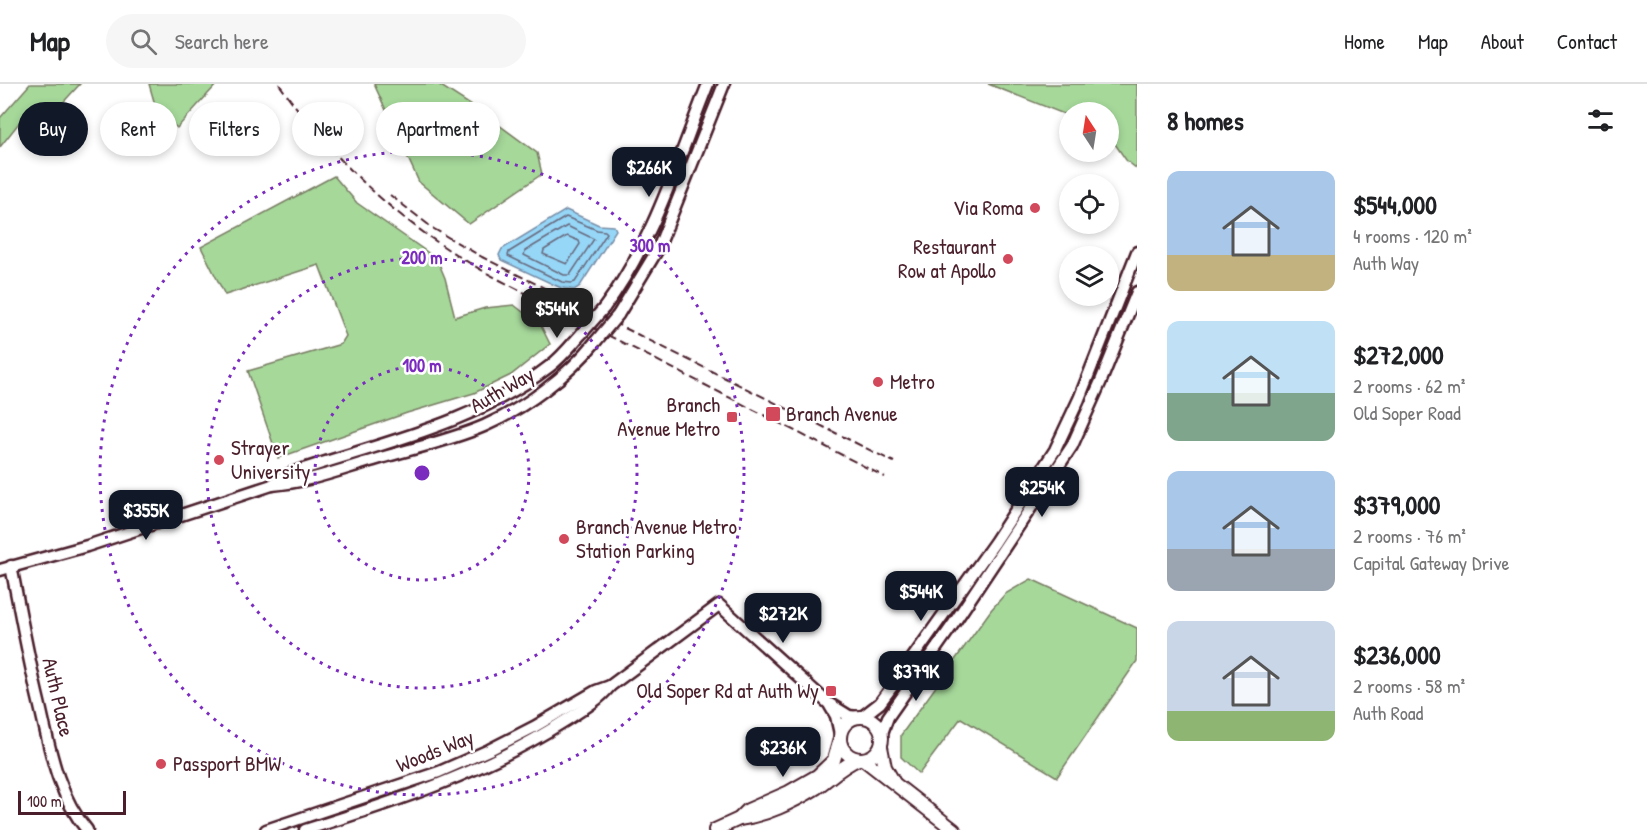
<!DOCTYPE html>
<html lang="en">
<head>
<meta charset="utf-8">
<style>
  :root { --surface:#fff; --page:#f6f6f6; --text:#202124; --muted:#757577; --line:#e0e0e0; --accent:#111827 }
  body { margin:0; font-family:"Patrick Hand",sans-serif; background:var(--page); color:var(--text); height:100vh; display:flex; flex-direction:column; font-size:22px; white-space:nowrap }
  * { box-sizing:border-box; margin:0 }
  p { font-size:20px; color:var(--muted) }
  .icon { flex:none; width:33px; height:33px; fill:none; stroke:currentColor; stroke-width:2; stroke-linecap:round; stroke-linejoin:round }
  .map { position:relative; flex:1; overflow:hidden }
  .sheet { display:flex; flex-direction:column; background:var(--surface); width:510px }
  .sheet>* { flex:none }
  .top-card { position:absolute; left:18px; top:18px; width:570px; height:54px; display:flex; gap:12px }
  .needle { width:39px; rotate:348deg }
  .buttons { position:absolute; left:1059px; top:18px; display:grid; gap:12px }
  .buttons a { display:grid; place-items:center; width:60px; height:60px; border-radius:50%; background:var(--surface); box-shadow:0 3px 9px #0003; font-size:30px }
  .scale { position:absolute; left:18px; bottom:15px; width:108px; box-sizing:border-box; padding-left:6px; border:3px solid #4a1f2b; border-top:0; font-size:16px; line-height:21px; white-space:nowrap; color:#4a1f2b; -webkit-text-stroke:4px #fff; paint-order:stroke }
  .price { position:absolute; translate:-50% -51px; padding:0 14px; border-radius:12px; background:var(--accent); color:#fff; font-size:20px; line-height:39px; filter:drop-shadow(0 2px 3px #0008) }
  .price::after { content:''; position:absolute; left:50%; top:36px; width:18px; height:14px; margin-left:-9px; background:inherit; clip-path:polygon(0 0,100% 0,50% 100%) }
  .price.current { background:#222; color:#fff }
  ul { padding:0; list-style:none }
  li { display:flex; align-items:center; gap:18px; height:150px; padding:0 30px }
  li span { display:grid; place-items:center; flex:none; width:168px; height:120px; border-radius:12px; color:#555 }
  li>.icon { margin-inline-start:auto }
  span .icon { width:72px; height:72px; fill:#fffc; stroke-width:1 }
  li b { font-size:26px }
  h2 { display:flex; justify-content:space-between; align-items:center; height:72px; padding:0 30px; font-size:26px }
  .chip { padding:0 21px; border-radius:27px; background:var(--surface); box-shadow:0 3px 9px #0003; font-size:21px; line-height:54px }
  .chip.current { background:var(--accent); color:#fff }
  header { display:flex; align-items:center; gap:36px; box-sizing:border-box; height:84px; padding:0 30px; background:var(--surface); border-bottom:2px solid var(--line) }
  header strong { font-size:28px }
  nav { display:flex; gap:33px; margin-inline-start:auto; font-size:21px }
  .search { width:420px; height:54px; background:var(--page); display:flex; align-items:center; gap:15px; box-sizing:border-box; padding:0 21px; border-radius:33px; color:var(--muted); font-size:22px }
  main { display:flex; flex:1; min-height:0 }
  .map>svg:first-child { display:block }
  .green { fill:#a6d89a; stroke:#787c62; stroke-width:1.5 }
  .water { fill:#96d7f8; stroke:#788da6; stroke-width:1.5 }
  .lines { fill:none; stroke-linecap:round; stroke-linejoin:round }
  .shore { stroke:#68697d; stroke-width:1.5 }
  .tertiary-casing { stroke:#4a1f2b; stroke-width:15 }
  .secondary-casing { stroke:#4a1f2b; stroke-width:16 }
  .tertiary { stroke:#fff; stroke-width:10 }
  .secondary { stroke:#fff; stroke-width:12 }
  .rail { stroke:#4a1f2b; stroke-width:2; stroke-dasharray:9 4.5; stroke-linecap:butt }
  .tertiary-bridge-casing { stroke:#4a1f2b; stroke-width:15; stroke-linecap:butt }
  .tertiary-bridge { stroke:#fff; stroke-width:10 }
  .ring { fill:none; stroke:#7b2cbf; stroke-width:3; stroke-dasharray:3 6 }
  .poi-dot { fill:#d1495b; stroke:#fff; stroke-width:2 }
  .labels { text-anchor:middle; stroke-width:5; stroke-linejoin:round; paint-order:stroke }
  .poi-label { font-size:21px; fill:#4a1f2b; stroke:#fff; text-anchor:start }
  .street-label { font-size:21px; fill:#4a1f2b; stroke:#fff }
  .centre { fill:#7b2cbf; stroke:#fff; stroke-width:3 }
  .ring-label { font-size:18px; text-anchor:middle; font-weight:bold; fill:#7b2cbf; stroke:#fff; stroke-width:5; stroke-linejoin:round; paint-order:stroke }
</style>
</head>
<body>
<header>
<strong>Map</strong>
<div class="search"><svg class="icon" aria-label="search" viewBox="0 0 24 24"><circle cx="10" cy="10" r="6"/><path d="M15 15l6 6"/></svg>Search here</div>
<nav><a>Home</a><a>Map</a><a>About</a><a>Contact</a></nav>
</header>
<main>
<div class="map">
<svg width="1137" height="746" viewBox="0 0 1137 746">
  <rect width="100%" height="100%" fill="#fff"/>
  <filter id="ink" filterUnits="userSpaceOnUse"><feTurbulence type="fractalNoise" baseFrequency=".0167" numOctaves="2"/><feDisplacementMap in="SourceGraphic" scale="12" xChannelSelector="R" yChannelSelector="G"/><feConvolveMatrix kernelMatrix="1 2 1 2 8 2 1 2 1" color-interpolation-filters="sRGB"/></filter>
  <g filter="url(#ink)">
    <!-- green -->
    <g class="green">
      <polygon points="30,0 80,0 46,37 35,29 22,35 0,63 0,34"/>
      <polygon points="149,0 217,0 177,44 156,24"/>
      <polygon points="374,0 438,0 480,27 537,69 542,90 469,140 419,98"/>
      <polygon points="988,0 1137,0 1137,85 1126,76 1113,57 1109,55 1108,28 1070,28 1069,32"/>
      <polygon points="334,92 357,119 437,175 445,194 455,233 485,224 514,221 541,242 550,260 511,291 474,309 407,329 278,374 248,287 341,260 346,252 319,181 225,211 201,163"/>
      <polygon points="1031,495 1137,544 1137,577 1057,693 961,634 919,690 901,673 901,651 991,526 1005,510"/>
    </g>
    <!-- water -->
    <polygon class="water" points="566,126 599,141 614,142 616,146 580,202 574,206 561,204 501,176 499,171 502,165"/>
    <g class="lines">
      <!-- shore -->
      <g class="shore">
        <polygon points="566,133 597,146 605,147 607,149 575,198 572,199 562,198 508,172 509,168"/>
        <polygon points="567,142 594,155 570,191 564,191 524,171 525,167"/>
        <polygon points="567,152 579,157 580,160 567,180 543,170 544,166"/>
      </g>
      <defs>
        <g id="tertiary">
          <path d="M 604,224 C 654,157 677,77 708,0"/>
          <polyline points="618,231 658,165 724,0"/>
          <path d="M 272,401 L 284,392 L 300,386 C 386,358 478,338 550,282 C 562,273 572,260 582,249"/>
          <path d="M 11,482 C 20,527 28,573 39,618 C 49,661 57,711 87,746"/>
          <path d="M 0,486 L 87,462 L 272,401 C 309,398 339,386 374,376 C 410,365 449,357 484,342 C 525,324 568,292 596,257"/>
          <polyline points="830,622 836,632 840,650"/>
          <polyline points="862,633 880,619 894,600 995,458 1055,366 1079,315 1137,168"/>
          <polyline points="882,649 888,633 954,539 1072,362 1101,297 1137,208"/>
          <polyline points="266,746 439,688 489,666 534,643 596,607 610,602"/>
          <path d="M 305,746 C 395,718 483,689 563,638 C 580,627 597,618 610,602 L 719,521 L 828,619 L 849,632 L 858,633"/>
        </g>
        <g id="secondary">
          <circle cx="861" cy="654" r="21"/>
          <polyline points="881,663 885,683 893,697"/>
          <polyline points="863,675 954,746"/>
          <path d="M 739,735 C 764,732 794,718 816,704 C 830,694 842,682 858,675"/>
          <polyline points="715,746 739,735 748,726 789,708 817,692 834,676 840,655"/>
        </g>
      </defs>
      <!-- tertiary casing -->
      <use href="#tertiary" class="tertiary-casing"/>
      <!-- secondary casing -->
      <use href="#secondary" class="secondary-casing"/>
      <!-- tertiary -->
      <use href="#tertiary" class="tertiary"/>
      <!-- secondary -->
      <use href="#secondary" class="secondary"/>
      <!-- rail -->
      <g class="rail">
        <path d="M 279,0 C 338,83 407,146 496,194 L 885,393"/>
        <polyline points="390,111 434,145 482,173 894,378"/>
      </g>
      <defs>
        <g id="tertiary-bridge">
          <polyline points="582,249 604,224"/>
          <polyline points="596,257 618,231"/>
        </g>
      </defs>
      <!-- tertiary-bridge casing -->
      <use href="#tertiary-bridge" class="tertiary-bridge-casing"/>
      <!-- tertiary-bridge -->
      <use href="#tertiary-bridge" class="tertiary-bridge"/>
    </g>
  </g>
  <!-- distance rings -->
  <g class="ring">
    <circle cx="422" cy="389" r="107"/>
    <circle cx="422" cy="389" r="215"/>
    <circle cx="422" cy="389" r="322"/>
  </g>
  <!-- markers -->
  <g class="poi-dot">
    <circle cx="1035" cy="124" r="6"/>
    <circle cx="1008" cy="175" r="6"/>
    <circle cx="878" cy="298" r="6"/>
    <rect x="765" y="322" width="16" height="16" rx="3"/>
    <rect x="726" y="327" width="12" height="12" rx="3"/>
    <circle cx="219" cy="376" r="6"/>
    <circle cx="564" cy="455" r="6"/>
    <rect x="825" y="601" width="12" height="12" rx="3"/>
    <circle cx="161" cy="680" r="6"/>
  </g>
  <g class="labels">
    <!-- poi labels -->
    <g class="poi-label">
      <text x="1023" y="131" text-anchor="end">Via Roma</text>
      <text x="996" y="170" text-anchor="end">Restaurant<tspan x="996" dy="24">Row at Apollo</tspan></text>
      <text x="890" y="305">Metro</text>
      <text x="720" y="328" text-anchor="end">Branch<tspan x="720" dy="24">Avenue Metro</tspan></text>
      <text x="786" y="337">Branch Avenue</text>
      <text x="231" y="371">Strayer<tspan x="231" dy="24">University</tspan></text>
      <text x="576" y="450">Branch Avenue Metro<tspan x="576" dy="24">Station Parking</tspan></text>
      <text x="819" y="614" text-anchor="end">Old Soper Rd at Auth Wy</text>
      <text x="173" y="687">Passport BMW</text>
    </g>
    <!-- street labels -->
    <g class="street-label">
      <text transform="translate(502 306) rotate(-30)" y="7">Auth Way</text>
      <text transform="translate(58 613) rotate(77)" y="7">Auth Place</text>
      <text transform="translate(435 667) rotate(-22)" y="7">Woods Way</text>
    </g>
  </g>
  <circle cx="422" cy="389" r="9" class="centre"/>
  <g class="ring-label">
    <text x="650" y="168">300 m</text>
    <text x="422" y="180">200 m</text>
    <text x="422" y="288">100 m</text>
  </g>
</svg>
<div class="buttons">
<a><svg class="needle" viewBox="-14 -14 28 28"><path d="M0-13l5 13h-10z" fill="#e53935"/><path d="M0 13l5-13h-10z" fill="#757577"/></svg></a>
<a><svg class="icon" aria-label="locate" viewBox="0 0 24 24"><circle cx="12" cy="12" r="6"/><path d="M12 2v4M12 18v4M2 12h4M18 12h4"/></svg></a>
<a><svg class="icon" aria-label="layers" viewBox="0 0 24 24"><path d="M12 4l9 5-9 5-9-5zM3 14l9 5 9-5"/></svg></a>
</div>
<div class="scale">100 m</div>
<b class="price" style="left:649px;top:114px">$266K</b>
<b class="price current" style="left:557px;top:255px">$544K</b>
<b class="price" style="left:1042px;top:434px">$254K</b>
<b class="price" style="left:146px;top:457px">$355K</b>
<b class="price" style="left:921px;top:538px">$544K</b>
<b class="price" style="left:783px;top:560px">$272K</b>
<b class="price" style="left:916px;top:618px">$379K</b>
<b class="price" style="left:783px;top:694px">$236K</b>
<div class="top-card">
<a class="chip current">Buy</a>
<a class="chip">Rent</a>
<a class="chip">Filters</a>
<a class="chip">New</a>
<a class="chip">Apartment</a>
</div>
</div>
<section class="sheet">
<h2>8 homes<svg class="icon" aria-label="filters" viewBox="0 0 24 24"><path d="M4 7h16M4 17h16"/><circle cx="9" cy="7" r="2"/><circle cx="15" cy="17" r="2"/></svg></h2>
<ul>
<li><span style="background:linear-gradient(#a9c7e8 70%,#c2b280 0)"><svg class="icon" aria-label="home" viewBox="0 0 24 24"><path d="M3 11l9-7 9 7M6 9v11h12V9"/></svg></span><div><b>$544,000</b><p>4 rooms · 120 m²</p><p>Auth Way</p></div></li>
<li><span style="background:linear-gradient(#bfe0f5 60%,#7fa58c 0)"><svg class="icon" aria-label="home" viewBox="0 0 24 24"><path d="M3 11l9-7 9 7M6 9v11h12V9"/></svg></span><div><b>$272,000</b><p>2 rooms · 62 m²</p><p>Old Soper Road</p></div></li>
<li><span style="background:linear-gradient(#a9c7e8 65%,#9aa5b1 0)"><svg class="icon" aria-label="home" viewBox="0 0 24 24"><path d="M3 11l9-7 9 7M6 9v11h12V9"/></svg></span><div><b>$379,000</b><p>2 rooms · 76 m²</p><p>Capital Gateway Drive</p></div></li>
<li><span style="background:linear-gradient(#c9d6e8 75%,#8fb573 0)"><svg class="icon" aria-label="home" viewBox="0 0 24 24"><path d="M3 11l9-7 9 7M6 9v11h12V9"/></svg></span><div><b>$236,000</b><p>2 rooms · 58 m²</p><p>Auth Road</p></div></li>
</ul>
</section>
</main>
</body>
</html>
